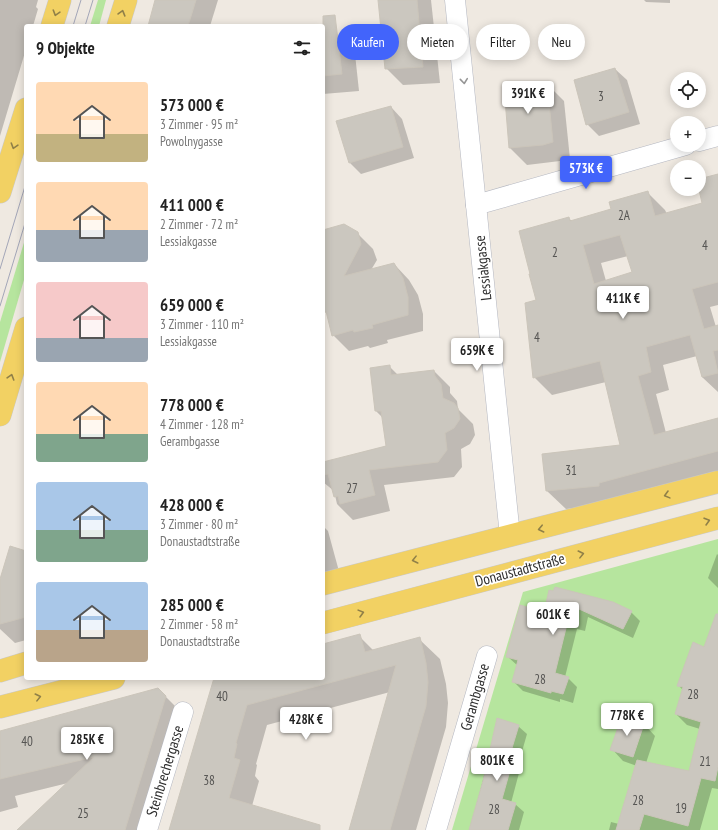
<!DOCTYPE html>
<html lang="de">
<head>
<meta charset="utf-8">
<style>
  :root { --surface:#fff; --page:#f6f6f6; --text:#222; --muted:#767676; --accent:#4264fb }
  body { margin:0; font-family:"PT Sans Narrow",sans-serif; background:var(--page); color:var(--text); height:100vh; display:flex; flex-direction:column; font-size:15px; white-space:nowrap }
  * { box-sizing:border-box; margin:0 }
  p { font-size:13px; color:var(--muted) }
  .icon { flex:none; width:22px; height:22px; fill:none; stroke:currentColor; stroke-width:2; stroke-linecap:round; stroke-linejoin:round }
  .map { position:relative; flex:1; overflow:hidden }
  .details { position:absolute; left:24px; top:24px; width:301px; height:656px; display:flex; flex-direction:column; background:var(--surface); border-radius:4px; box-shadow:0 2px 10px #0003 }
  .details>* { flex:none }
  .top-card { position:absolute; left:337px; top:24px; width:321px; height:36px; display:flex; gap:8px }
  .tools { position:absolute; left:670px; top:72px; display:grid; gap:8px }
  .tools a { display:grid; place-items:center; width:36px; height:36px; border-radius:50%; background:var(--surface); box-shadow:0 2px 10px #0003; font-size:20px }
  .price { position:absolute; translate:-50% -34px; padding:0 9px; border-radius:4px; background:#fff; color:#222; font-size:13px; line-height:26px; filter:drop-shadow(0 1px 2px #0008) }
  .price::after { content:''; position:absolute; left:50%; top:24px; width:12px; height:9px; margin-left:-6px; background:inherit; clip-path:polygon(0 0,100% 0,50% 100%) }
  .price.current { background:var(--accent); color:#fff }
  ul { padding:0; list-style:none }
  li { display:flex; align-items:center; gap:12px; height:100px; padding:0 12px }
  li span { display:grid; place-items:center; flex:none; width:112px; height:80px; border-radius:4px; color:#555 }
  li>.icon { margin-inline-start:auto }
  span .icon { width:48px; height:48px; fill:#fffc; stroke-width:1 }
  li b { font-size:17px }
  h2 { display:flex; justify-content:space-between; align-items:center; height:48px; padding:0 12px; font-size:17px }
  .chip { padding:0 14px; border-radius:18px; background:var(--surface); box-shadow:0 2px 10px #0003; font-size:14px; line-height:36px }
  .chip.current { background:var(--accent); color:#fff }
  .map>svg:first-child { display:block }
  .green { fill:#b6e59e }
  .shadow { fill:#0003; fill-rule:evenodd }
  .building { fill:#cbc7bf; stroke:#cbc5ba; fill-rule:evenodd }
  .lines { fill:none; stroke-linecap:round; stroke-linejoin:round }
  .street-casing { stroke:#b4b7c1; stroke-width:21 }
  .primary-casing { stroke:#c9c9c9; stroke-width:23 }
  .street { stroke:#fff; stroke-width:20 }
  .primary { stroke:#f2d163; stroke-width:22 }
  .tram { stroke:#a3a6b8; stroke-width:1 }
  .oneway { stroke:#908048 }
  .oneway2 { stroke:#969696 }
  .labels { text-anchor:middle; stroke-width:3.5; stroke-linejoin:round; paint-order:stroke }
  .number-label { font-size:13px; fill:#555452 }
  .street-label { font-size:15px; fill:#2e2e2e; stroke:#fff }
</style>
</head>
<body>
<div class="map">
<svg width="718" height="830" viewBox="0 0 718 830">
  <rect width="100%" height="100%" fill="#efe9e1"/>
  <!-- green -->
  <g class="green">
    <polygon points="98,0 106,0 99,26 90,26"/>
    <polygon points="26,236 26,273 0,362 0,322"/>
    <polygon points="718,539 718,830 452,830 523,592"/>
  </g>
  <!-- shadow -->
  <g class="shadow">
    <polygon points="0,0 38,0 36,7 38,9 33,26 26,26 26,49 0,136"/>
    <polygon points="156,0 218,0 210,26 149,26"/>
    <polygon points="379,0 431,0 440,83 403,85 386,68"/>
    <polygon points="644,0 670,0 670,3 646,2"/>
    <polygon points="338,37 355,54 359,91 323,94 323,39"/>
    <polygon points="615,69 627,80 640,124 599,136 587,124"/>
    <polygon points="547,84 564,101 570,159 560,161 527,165 510,148"/>
    <polygon points="391,107 402,119 414,158 361,174 350,163 338,122"/>
    <path d="M 718,175 L 718,305 L 710,307 L 716,327 L 718,326 L 718,392 L 702,377 L 697,356 L 663,365 L 669,390 L 656,394 L 666,433 L 718,419 L 718,474 L 617,504 L 566,509 L 547,491 L 544,454 L 622,446 L 606,382 L 552,395 L 534,377 L 537,301 L 568,218 L 572,221 L 613,210 L 647,192 L 665,210 L 667,214 L 704,204 L 699,186 L 699,180 ZM 628,256 L 633,273 L 606,281 L 601,263 Z"/>
    <polygon points="323,231 357,233 373,249 377,260 371,270 394,264 409,280 418,295 423,314 423,331 387,340 388,343 370,348 368,346 349,351 333,335 323,297"/>
    <polygon points="389,366 398,375 434,371 450,387 450,393 457,401 458,409 473,424 475,435 470,444 461,449 462,467 454,477 384,485 390,511 353,520 337,504 334,491 323,482 323,463 387,446 383,418 376,411"/>
    <polygon points="323,526 328,531 340,575 323,579"/>
    <polygon points="26,552 26,640 15,643 0,629 0,582"/>
    <polygon points="717,554 718,555 718,588 708,578"/>
    <polygon points="550,591 631,612 640,621 633,638 588,617 585,631 577,629 565,677 568,678 577,687 573,703 560,699 560,702 523,691 513,681 518,666 507,656 545,613"/>
    <polygon points="718,619 718,789 712,788 700,830 609,830 611,822 619,824 637,766 623,761 612,749 644,724 655,736 646,763 690,772 700,729 687,725 676,714 683,690 679,686 704,648"/>
    <polygon points="359,636 374,651 419,639 440,659 446,684 448,703 446,727 416,830 350,830 390,692 267,725 256,764 257,765 255,776 259,781 252,806 305,830 171,830 215,678 323,678 323,645"/>
    <polygon points="158,689 182,713 147,830 18,830 68,783 15,796 18,807 0,812 0,732"/>
    <polygon points="498,720 518,726 527,734 521,755 523,758 511,803 515,804 524,812 519,830 506,830 474,815"/>
  </g>
  <!-- building -->
  <g class="building">
    <polygon points="155,0 196,0 188,26 148,26"/>
    <polygon points="378,0 417,0 423,67 385,69"/>
    <polygon points="335,15 342,74 323,76 323,16"/>
    <polygon points="615,68 629,112 586,125 574,80"/>
    <polygon points="537,83 547,83 553,142 543,145 509,148 504,87"/>
    <polygon points="391,106 403,147 349,163 336,121"/>
    <path d="M 718,174 L 718,282 L 692,289 L 704,329 L 718,325 L 718,350 L 713,351 L 718,373 L 702,377 L 690,335 L 646,347 L 651,372 L 638,376 L 654,435 L 718,418 L 718,451 L 599,483 L 599,486 L 546,491 L 542,454 L 620,445 L 600,361 L 533,378 L 525,303 L 536,300 L 529,274 L 530,274 L 519,231 L 569,217 L 570,221 L 611,209 L 609,202 L 648,191 L 655,216 L 702,203 L 699,190 L 699,179 ZM 620,235 L 632,272 L 594,284 L 583,245 Z"/>
    <polygon points="344,224 358,232 361,244 344,276 394,263 403,278 408,297 408,315 372,325 373,328 354,332 353,330 332,336 326,311 323,316 323,230"/>
    <polygon points="390,365 391,375 434,370 435,376 441,384 443,398 454,403 458,408 460,419 454,428 445,433 447,450 438,462 369,470 375,495 340,504 338,496 334,497 328,474 323,475 323,462 386,446 381,411 375,411 370,368"/>
    <polygon points="10,546 26,551 26,617 0,624 0,579"/>
    <polygon points="555,587 613,602 632,611 623,629 579,609 575,622 568,620 555,673 569,677 563,694 551,691 551,693 512,682 518,660 506,657 520,605 544,612 549,590 553,591"/>
    <polygon points="716,614 718,614 718,767 715,781 701,778 688,826 644,814 639,830 616,830 637,760 689,771 701,722 675,714 683,687 677,686 693,642 704,647"/>
    <polygon points="360,634 365,652 420,637 426,663 428,682 426,706 390,830 349,830 396,665 247,705 236,743 237,744 234,758 240,760 229,798 320,825 320,830 169,830 214,678 323,678 323,679 323,644"/>
    <polygon points="158,688 166,696 125,830 17,830 94,757 0,779 0,731"/>
    <polygon points="622,716 644,724 633,757 610,750"/>
    <polygon points="497,718 519,725 512,748 516,749 502,799 516,803 508,830 469,830 483,781"/>
  </g>
  <g class="lines">
    <defs>
      <g id="street">
        <polyline points="455,0 510,536"/>
        <polyline points="699,141 718,136"/>
        <polyline points="476,205 686,145"/>
        <polyline points="147,830 183,712"/>
        <polyline points="436,830 487,656"/>
      </g>
      <g id="primary">
        <polyline points="52,26 60,0"/>
        <polyline points="118,26 126,0"/>
        <polyline points="0,192 26,109"/>
        <polyline points="0,415 26,328"/>
        <path d="M 323,584 C 455,550 587,517 718,482"/>
        <polyline points="323,623 718,518"/>
        <polyline points="0,671 26,663"/>
        <polyline points="0,707 114,678"/>
      </g>
    </defs>
    <!-- street casing -->
    <use href="#street" class="street-casing"/>
    <!-- primary casing -->
    <use href="#primary" class="primary-casing"/>
    <!-- street -->
    <use href="#street" class="street"/>
    <!-- primary -->
    <use href="#primary" class="primary"/>
    <!-- tram -->
    <g class="tram">
      <polyline points="73,26 81,0"/>
      <polyline points="85,26 93,0"/>
      <polyline points="0,269 26,183"/>
      <polyline points="0,306 26,220"/>
    </g>
  </g>
  <!-- one-way arrows -->
  <defs><path id="oneway-chevron" d="M-2-3.5L2.5 0L-2 3.5" fill="none" stroke-width="1.6" stroke-linecap="round" stroke-linejoin="round"/></defs>
  <g class="oneway">
    <use href="#oneway-chevron" transform="translate(56 13) rotate(107)"/>
    <use href="#oneway-chevron" transform="translate(122 13) rotate(-74)"/>
    <use href="#oneway-chevron" transform="translate(14 146) rotate(107)"/>
    <use href="#oneway-chevron" transform="translate(11 377) rotate(-73)"/>
    <use href="#oneway-chevron" transform="translate(667 495) rotate(165)"/>
    <use href="#oneway-chevron" transform="translate(707 521) rotate(-16)"/>
    <use href="#oneway-chevron" transform="translate(541 529) rotate(167)"/>
    <use href="#oneway-chevron" transform="translate(581 554) rotate(-14)"/>
    <use href="#oneway-chevron" transform="translate(415 560) rotate(166)"/>
    <use href="#oneway-chevron" transform="translate(361 613) rotate(-15)"/>
    <use href="#oneway-chevron" transform="translate(38 697) rotate(-14)"/>
  </g>
  <use class="oneway2" href="#oneway-chevron" transform="translate(464 81) rotate(84)"/>
  <g class="labels">
    <!-- number labels -->
    <g class="number-label">
      <text x="601" y="101">3</text>
      <text x="624" y="220">2A</text>
      <text x="705" y="250">4</text>
      <text x="555" y="257">2</text>
      <text x="537" y="342">4</text>
      <text x="571" y="475">31</text>
      <text x="352" y="493">27</text>
      <text x="540" y="684">28</text>
      <text x="693" y="699">28</text>
      <text x="222" y="701">40</text>
      <text x="27" y="746">40</text>
      <text x="705" y="766">21</text>
      <text x="209" y="785">38</text>
      <text x="638" y="805">28</text>
      <text x="681" y="813">19</text>
      <text x="494" y="814">28</text>
      <text x="83" y="818">25</text>
    </g>
    <!-- street labels -->
    <g class="street-label">
      <text transform="translate(483 268) rotate(-96)" y="5">Lessiakgasse</text>
      <text transform="translate(520 570) rotate(-15)" y="5">Donaustadtstraße</text>
      <text transform="translate(475 697) rotate(-74)" y="5">Gerambgasse</text>
      <text transform="translate(165 771) rotate(-73)" y="5">Steinbrechergasse</text>
    </g>
  </g>
</svg>
<div class="tools">
<a><svg class="icon" aria-label="locate" viewBox="0 0 24 24"><circle cx="12" cy="12" r="6"/><path d="M12 2v4M12 18v4M2 12h4M18 12h4"/></svg></a>
<a>+</a>
<a>−</a>
</div>
<b class="price" style="left:528px;top:115px">391K €</b>
<b class="price current" style="left:586px;top:190px">573K €</b>
<b class="price" style="left:623px;top:320px">411K €</b>
<b class="price" style="left:477px;top:372px">659K €</b>
<b class="price" style="left:553px;top:636px">601K €</b>
<b class="price" style="left:627px;top:737px">778K €</b>
<b class="price" style="left:306px;top:741px">428K €</b>
<b class="price" style="left:87px;top:761px">285K €</b>
<b class="price" style="left:497px;top:782px">801K €</b>
<div class="top-card">
<a class="chip current">Kaufen</a>
<a class="chip">Mieten</a>
<a class="chip">Filter</a>
<a class="chip">Neu</a>
</div>
<section class="details">
<h2>9 Objekte<svg class="icon" aria-label="filters" viewBox="0 0 24 24"><path d="M4 7h16M4 17h16"/><circle cx="9" cy="7" r="2"/><circle cx="15" cy="17" r="2"/></svg></h2>
<ul>
<li><span style="background:linear-gradient(#ffd9b3 65%,#c2b280 0)"><svg class="icon" aria-label="home" viewBox="0 0 24 24"><path d="M3 11l9-7 9 7M6 9v11h12V9"/></svg></span><div><b>573 000 €</b><p>3 Zimmer · 95 m²</p><p>Powolnygasse</p></div></li>
<li><span style="background:linear-gradient(#ffd9b3 60%,#9aa5b1 0)"><svg class="icon" aria-label="home" viewBox="0 0 24 24"><path d="M3 11l9-7 9 7M6 9v11h12V9"/></svg></span><div><b>411 000 €</b><p>2 Zimmer · 72 m²</p><p>Lessiakgasse</p></div></li>
<li><span style="background:linear-gradient(#f6c9c9 70%,#9aa5b1 0)"><svg class="icon" aria-label="home" viewBox="0 0 24 24"><path d="M3 11l9-7 9 7M6 9v11h12V9"/></svg></span><div><b>659 000 €</b><p>3 Zimmer · 110 m²</p><p>Lessiakgasse</p></div></li>
<li><span style="background:linear-gradient(#ffd9b3 65%,#7fa58c 0)"><svg class="icon" aria-label="home" viewBox="0 0 24 24"><path d="M3 11l9-7 9 7M6 9v11h12V9"/></svg></span><div><b>778 000 €</b><p>4 Zimmer · 128 m²</p><p>Gerambgasse</p></div></li>
<li><span style="background:linear-gradient(#a9c7e8 60%,#7fa58c 0)"><svg class="icon" aria-label="home" viewBox="0 0 24 24"><path d="M3 11l9-7 9 7M6 9v11h12V9"/></svg></span><div><b>428 000 €</b><p>3 Zimmer · 80 m²</p><p>Donaustadtstraße</p></div></li>
<li><span style="background:linear-gradient(#a9c7e8 60%,#b9a48a 0)"><svg class="icon" aria-label="home" viewBox="0 0 24 24"><path d="M3 11l9-7 9 7M6 9v11h12V9"/></svg></span><div><b>285 000 €</b><p>2 Zimmer · 58 m²</p><p>Donaustadtstraße</p></div></li>
</ul>
</section>
</div>
</body>
</html>
